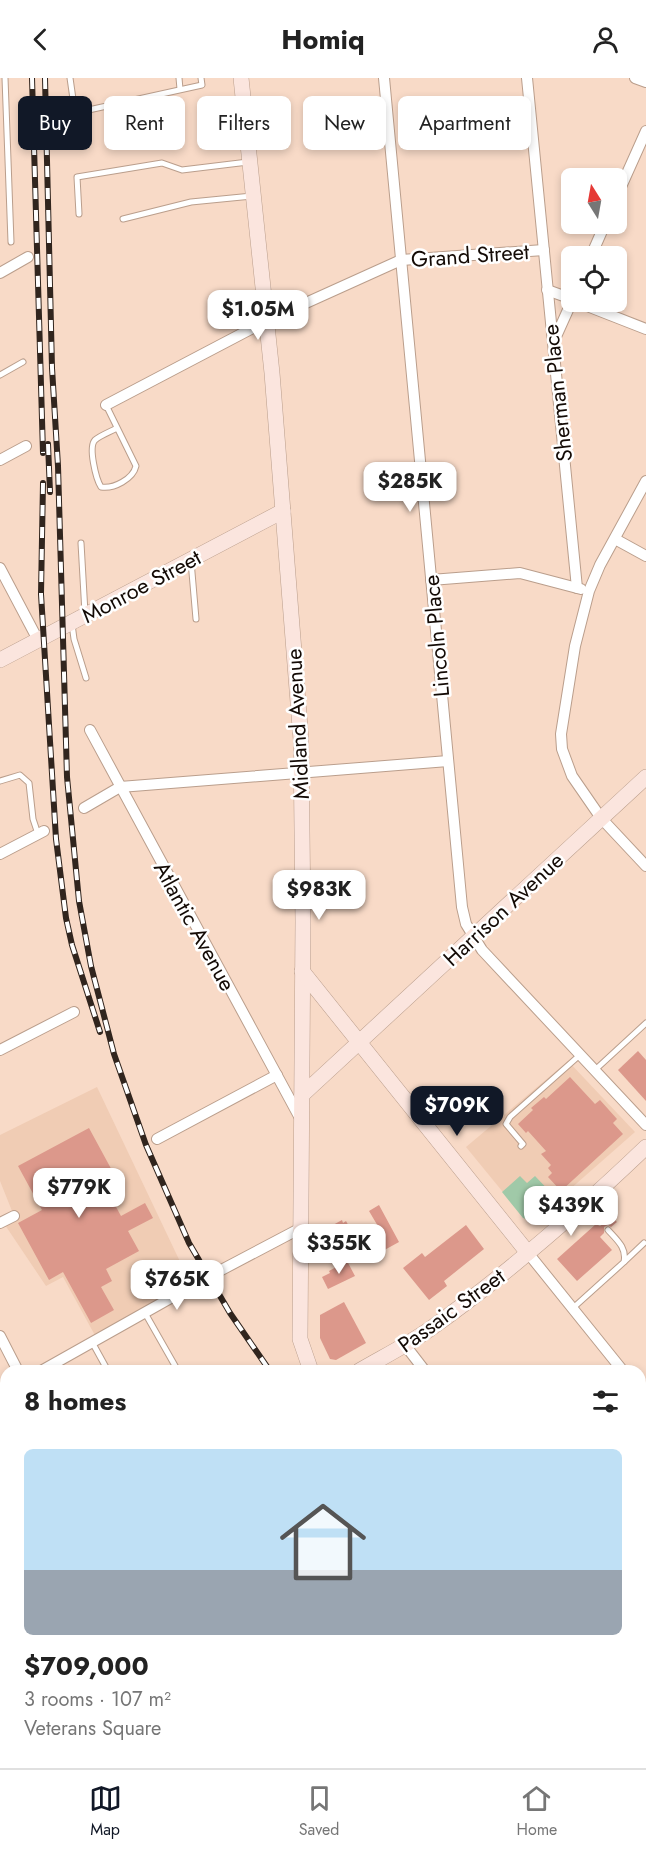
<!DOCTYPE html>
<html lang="en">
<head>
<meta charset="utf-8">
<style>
  :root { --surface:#fff; --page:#f6f6f6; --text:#222; --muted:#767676; --line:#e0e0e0; --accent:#111827 }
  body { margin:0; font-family:Jost,sans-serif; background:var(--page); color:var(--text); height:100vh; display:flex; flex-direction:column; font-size:22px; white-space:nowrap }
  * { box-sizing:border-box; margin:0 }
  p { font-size:20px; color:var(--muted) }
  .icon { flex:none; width:33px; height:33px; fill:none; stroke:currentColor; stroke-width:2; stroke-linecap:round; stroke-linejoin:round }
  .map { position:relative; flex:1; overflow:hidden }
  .drawer { position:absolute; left:0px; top:1287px; width:646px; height:404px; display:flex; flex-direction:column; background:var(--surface); border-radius:18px 18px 0 0; box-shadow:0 3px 9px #0003 }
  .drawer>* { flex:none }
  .guide { position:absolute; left:18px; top:18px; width:610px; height:54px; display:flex; gap:12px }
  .needle { width:39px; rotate:349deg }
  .tools { position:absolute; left:561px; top:90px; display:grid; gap:12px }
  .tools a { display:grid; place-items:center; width:66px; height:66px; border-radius:9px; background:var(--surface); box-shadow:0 3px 9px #0003; font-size:30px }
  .price { position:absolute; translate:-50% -51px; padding:0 14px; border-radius:12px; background:#fff; color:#222; font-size:20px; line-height:39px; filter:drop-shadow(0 2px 3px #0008) }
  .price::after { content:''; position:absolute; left:50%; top:36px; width:18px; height:14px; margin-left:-9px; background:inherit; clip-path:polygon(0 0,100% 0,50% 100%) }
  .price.current { background:var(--accent); color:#fff }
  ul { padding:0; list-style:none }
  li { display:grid; align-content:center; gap:12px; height:318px; padding:0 24px }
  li+li { border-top:2px solid var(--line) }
  li span { display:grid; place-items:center; height:186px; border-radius:9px; color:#555 }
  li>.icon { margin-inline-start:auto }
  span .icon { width:108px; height:108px; fill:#fffc; stroke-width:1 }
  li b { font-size:26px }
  h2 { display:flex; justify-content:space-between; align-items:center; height:72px; padding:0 24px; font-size:26px }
  .tag { padding:0 21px; border-radius:9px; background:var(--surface); box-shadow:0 3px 9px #0003; font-size:21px; line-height:54px }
  .tag.current { background:var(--accent); color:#fff }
  header { display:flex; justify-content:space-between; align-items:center; height:78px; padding:0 24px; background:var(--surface); font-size:27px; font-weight:700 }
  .tabs { display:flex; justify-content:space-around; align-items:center; height:84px; border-top:2px solid var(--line); background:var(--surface); font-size:16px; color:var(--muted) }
  .tabs a { display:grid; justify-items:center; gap:3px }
  .tabs .current { color:var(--accent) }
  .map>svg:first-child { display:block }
  .built { fill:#f0ccb4 }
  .green { fill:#a0c9a8 }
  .building { fill:#dc988b }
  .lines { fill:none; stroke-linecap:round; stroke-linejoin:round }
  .lane-casing { stroke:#ba9e8c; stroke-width:7 }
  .street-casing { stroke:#ba9e8c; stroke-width:12 }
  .secondary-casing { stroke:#ba9e8c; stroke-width:16 }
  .lane { stroke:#fff; stroke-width:5 }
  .street { stroke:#fff; stroke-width:10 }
  .secondary { stroke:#fbe5de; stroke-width:15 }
  .rail-casing { stroke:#31251e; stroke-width:6 }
  .rail { stroke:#fff; stroke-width:4; stroke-dasharray:11; stroke-linecap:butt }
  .labels { text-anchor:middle; stroke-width:5; stroke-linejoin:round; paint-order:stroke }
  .street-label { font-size:22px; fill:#130a05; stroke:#fff }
</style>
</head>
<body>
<header><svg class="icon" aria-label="back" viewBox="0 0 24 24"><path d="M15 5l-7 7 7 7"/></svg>Homiq<svg class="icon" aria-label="person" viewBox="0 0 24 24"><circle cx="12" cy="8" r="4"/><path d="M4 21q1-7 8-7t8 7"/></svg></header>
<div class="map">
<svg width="646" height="1690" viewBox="0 0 646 1690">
  <rect width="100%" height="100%" fill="#f8dac7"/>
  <!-- built -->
  <g class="built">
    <polygon points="568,983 635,1054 535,1142 525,1141 466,1069"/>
    <polygon points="97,1009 184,1192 185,1212 97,1261 63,1199 46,1208 3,1144 14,1138 0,1103 0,1057"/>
  </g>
  <!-- green -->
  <path class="green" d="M 520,1098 L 527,1105 L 535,1098 L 557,1121 C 548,1130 537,1146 523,1140 L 502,1114 Z"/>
  <!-- building -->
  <g class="building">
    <polygon points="638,973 646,982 646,1023 618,992"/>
    <polygon points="570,999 595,1026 600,1022 617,1041 613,1045 623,1056 561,1113 548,1099 552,1095 548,1090 551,1087 541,1076 546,1073 528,1053 526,1055 518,1046 533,1032 531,1030 544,1019 546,1021"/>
    <polygon points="89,1050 121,1109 109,1116 121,1138 145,1125 153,1140 128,1153 139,1173 106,1191 112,1203 101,1209 114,1232 91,1245 63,1194 49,1202 18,1145 42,1132 18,1088"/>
    <polygon points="379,1127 399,1164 379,1175 368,1156 379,1150 369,1133"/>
    <polygon points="608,1135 617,1144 611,1149 608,1147 604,1149 604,1155 600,1159 612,1172 577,1203 557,1181 596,1146 600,1148 603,1146 603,1140"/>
    <polygon points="342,1142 343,1145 346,1143 351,1152 328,1165 322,1153"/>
    <polygon points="466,1147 484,1171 444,1203 447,1208 429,1222 403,1190 422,1175 425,1179"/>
    <polygon points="347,1183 355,1198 328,1211 322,1199 330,1195 329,1193"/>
    <polygon points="344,1224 366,1265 336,1282 330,1281 320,1260 320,1237"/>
  </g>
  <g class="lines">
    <defs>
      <g id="lane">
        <polyline points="5,0 11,164"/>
        <polyline points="70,0 75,35 202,7 201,0"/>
        <polyline points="179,0 180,11"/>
        <polyline points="79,136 77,99 162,85 182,92 248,84"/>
        <polyline points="123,141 191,124 252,118"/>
        <polyline points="0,297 23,284"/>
        <path d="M 106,327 L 136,388 C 133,401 114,411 101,409 C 96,401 88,369 95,362 C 101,357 110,354 117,350"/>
        <polyline points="81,465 85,535"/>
        <polyline points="191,483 196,541"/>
        <polyline points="72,546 74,561 86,600"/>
        <polyline points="0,703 20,697 29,705 33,741 38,756"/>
        <polyline points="595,992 646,945"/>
        <polyline points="521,1068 523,1066 506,1046 510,1039 581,976"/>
        <polyline points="586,1126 600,1143"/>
        <polyline points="625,1183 644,1165"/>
        <path d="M 573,1230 L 624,1184 C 627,1170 617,1162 608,1152"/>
        <polyline points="145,1235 178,1293"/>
        <polyline points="92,1264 108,1293"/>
      </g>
      <g id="street">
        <polyline points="384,0 462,829 466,846 482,872 646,1047"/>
        <polyline points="527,0 577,510"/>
        <polyline points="635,0 646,4"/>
        <polyline points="616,120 646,53"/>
        <polyline points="591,178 605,146"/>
        <polyline points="0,195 28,179"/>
        <polyline points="547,212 572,221"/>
        <polyline points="577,224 646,251"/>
        <polyline points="554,263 572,223"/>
        <polyline points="106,327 266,243 401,182 544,172"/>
        <polyline points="0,382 26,368"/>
        <polyline points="646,403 600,487 589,513 575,568 561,656 562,671 572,698 601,740 646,788"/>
        <polyline points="615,461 646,478"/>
        <polyline points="0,490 38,562"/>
        <polyline points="431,502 520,495 581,511"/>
        <polyline points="90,652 300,1040"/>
        <polyline points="84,730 120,709 448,683"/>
        <polyline points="0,776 44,753"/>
        <polyline points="0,972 74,934"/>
        <polyline points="157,1061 277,997"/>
        <polyline points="0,1145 14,1138"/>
        <polyline points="528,1175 623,1293"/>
        <polyline points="0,1258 18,1293"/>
        <polyline points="405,1267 425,1293"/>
        <polyline points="41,1293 208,1199 301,1150"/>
        <polyline points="640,1315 646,1322"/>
        <polyline points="0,1316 6,1313"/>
        <polyline points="0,1547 6,1558"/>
        <polyline points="640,1567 646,1563"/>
        <polyline points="77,1684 80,1690"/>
        <polyline points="240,1684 243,1690"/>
        <polyline points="506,1684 510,1690"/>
        <polyline points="479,1690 486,1684"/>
      </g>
      <g id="secondary">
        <polyline points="241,0 272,295 301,662 303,843 300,1261 311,1293"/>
        <polyline points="0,582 283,433"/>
        <polyline points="302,893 528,1175"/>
        <polyline points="302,1017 646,699"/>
        <path d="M 359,1293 C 383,1279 407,1267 430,1251 C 506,1197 578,1134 646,1069"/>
        <polyline points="0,1494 6,1491"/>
        <polyline points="294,1690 294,1684"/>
      </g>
    </defs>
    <!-- lane casing -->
    <use href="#lane" class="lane-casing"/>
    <!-- street casing -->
    <use href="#street" class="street-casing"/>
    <!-- secondary casing -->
    <use href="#secondary" class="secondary-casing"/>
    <!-- lane -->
    <use href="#lane" class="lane"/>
    <!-- street -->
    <use href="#street" class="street"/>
    <!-- secondary -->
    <use href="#secondary" class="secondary"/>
    <defs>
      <g id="rail">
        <polyline points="32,0 43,375"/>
        <polyline points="45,0 52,290 58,388 67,699 79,823 91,888 114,976 146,1067 189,1165 230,1235 270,1293"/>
        <polyline points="48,366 50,414"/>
        <polyline points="43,405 41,516 56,761 66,840 72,867 100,954"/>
        <polyline points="640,1618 646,1621"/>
      </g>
    </defs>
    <!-- rail casing -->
    <use href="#rail" class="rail-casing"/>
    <!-- rail -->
    <use href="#rail" class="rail"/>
  </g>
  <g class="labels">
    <!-- street labels -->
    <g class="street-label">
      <text transform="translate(470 177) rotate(-4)" y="8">Grand Street</text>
      <text transform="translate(557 315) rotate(-96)" y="8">Sherman Place</text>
      <text transform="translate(141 508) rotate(-28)" y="8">Monroe Street</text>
      <text transform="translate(436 558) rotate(-95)" y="8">Lincoln Place</text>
      <text transform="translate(297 646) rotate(-93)" y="8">Midland Avenue</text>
      <text transform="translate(503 831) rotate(-43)" y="8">Harrison Avenue</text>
      <text transform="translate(195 848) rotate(61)" y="8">Atlantic Avenue</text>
      <text transform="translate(451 1232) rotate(-36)" y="8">Passaic Street</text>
    </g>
  </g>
</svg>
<div class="tools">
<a><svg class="needle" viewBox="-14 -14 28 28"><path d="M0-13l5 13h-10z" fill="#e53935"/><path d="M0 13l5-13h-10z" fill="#767676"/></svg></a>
<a><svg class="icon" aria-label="locate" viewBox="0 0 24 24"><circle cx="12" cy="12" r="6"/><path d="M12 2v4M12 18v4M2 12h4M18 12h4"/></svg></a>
</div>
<b class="price" style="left:258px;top:263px">$1.05M</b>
<b class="price" style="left:410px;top:435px">$285K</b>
<b class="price" style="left:319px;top:843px">$983K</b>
<b class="price current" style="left:457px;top:1059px">$709K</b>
<b class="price" style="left:79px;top:1141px">$779K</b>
<b class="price" style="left:571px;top:1159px">$439K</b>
<b class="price" style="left:339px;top:1197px">$355K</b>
<b class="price" style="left:177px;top:1233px">$765K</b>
<div class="guide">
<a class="tag current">Buy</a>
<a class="tag">Rent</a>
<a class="tag">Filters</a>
<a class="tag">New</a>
<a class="tag">Apartment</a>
</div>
<section class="drawer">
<h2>8 homes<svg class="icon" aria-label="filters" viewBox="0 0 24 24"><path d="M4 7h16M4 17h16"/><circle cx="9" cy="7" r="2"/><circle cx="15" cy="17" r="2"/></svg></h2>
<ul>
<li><span style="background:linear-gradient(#bfe0f5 65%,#9aa5b1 0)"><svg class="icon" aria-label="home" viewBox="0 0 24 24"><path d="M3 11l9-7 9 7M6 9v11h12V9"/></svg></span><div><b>$709,000</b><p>3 rooms · 107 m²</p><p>Veterans Square</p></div></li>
</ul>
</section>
</div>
<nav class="tabs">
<a class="current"><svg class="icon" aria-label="map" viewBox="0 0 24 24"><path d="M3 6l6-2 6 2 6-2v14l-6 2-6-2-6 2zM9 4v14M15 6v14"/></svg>Map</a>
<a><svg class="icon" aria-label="saved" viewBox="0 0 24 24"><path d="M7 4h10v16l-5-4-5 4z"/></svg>Saved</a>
<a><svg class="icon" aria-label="home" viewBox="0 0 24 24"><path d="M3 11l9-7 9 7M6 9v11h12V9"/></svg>Home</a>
</nav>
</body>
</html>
